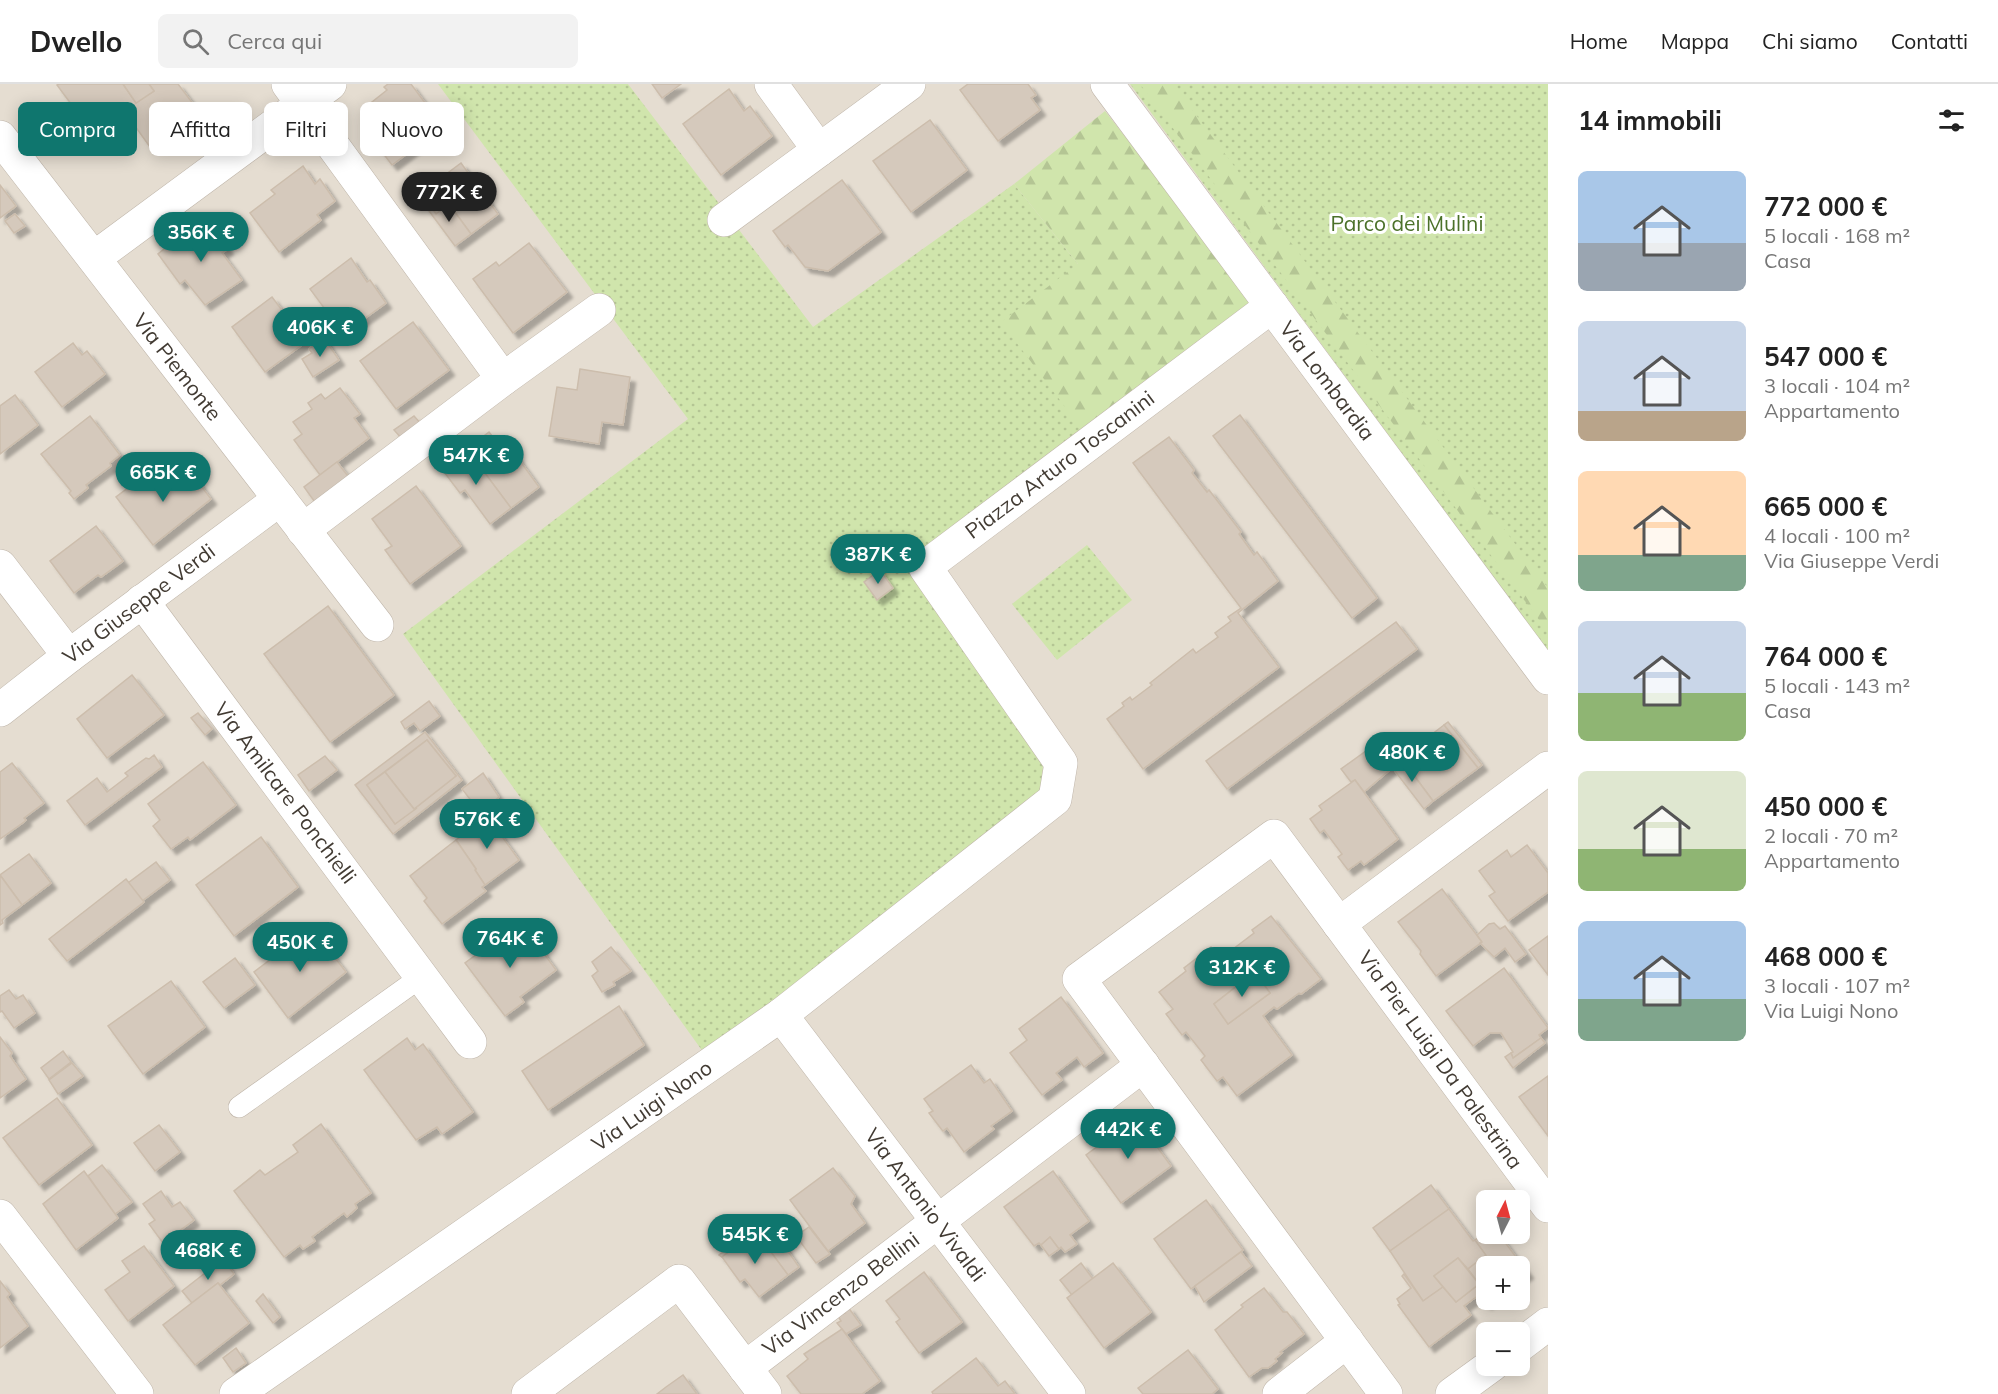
<!DOCTYPE html>
<html lang="it">
<head>
<meta charset="utf-8">
<style>
  :root { --surface:#fff; --page:#f2f2f2; --text:#222; --muted:#767676; --line:#e0e0e0; --accent:#0f766e }
  body { margin:0; font-family:Mulish,sans-serif; background:var(--page); color:var(--text); height:100vh; display:flex; flex-direction:column; font-size:22px; white-space:nowrap }
  * { box-sizing:border-box; margin:0 }
  p { font-size:20px; color:var(--muted) }
  .icon { flex:none; width:33px; height:33px; fill:none; stroke:currentColor; stroke-width:2; stroke-linecap:round; stroke-linejoin:round }
  .map { position:relative; flex:1; overflow:hidden }
  .details { display:flex; flex-direction:column; background:var(--surface); width:450px }
  .details>* { flex:none }
  .top-card { position:absolute; left:18px; top:18px; width:570px; height:54px; display:flex; gap:12px }
  .needle { width:39px; rotate:6deg }
  .controls { position:absolute; left:1476px; top:1106px; display:grid; gap:12px }
  .controls a { display:grid; place-items:center; width:54px; height:54px; border-radius:9px; background:var(--surface); box-shadow:0 3px 15px #0003; font-size:30px }
  .price { position:absolute; translate:-50% -51px; padding:0 14px; border-radius:21px; background:var(--accent); color:#fff; font-size:20px; line-height:39px; filter:drop-shadow(0 2px 3px #0008) }
  .price::after { content:''; position:absolute; left:50%; top:36px; width:18px; height:14px; margin-left:-9px; background:inherit; clip-path:polygon(0 0,100% 0,50% 100%) }
  .price.on { background:#222; color:#fff }
  ul { padding:0; list-style:none }
  li { display:flex; align-items:center; gap:18px; height:150px; padding:0 30px }
  li span { display:grid; place-items:center; flex:none; width:168px; height:120px; border-radius:9px; color:#555 }
  li>.icon { margin-inline-start:auto }
  span .icon { width:72px; height:72px; fill:#fffc; stroke-width:1 }
  li b { font-size:26px }
  h2 { display:flex; justify-content:space-between; align-items:center; height:72px; padding:0 30px; font-size:26px }
  .tag { padding:0 21px; border-radius:9px; background:var(--surface); box-shadow:0 3px 15px #0003; font-size:21px; line-height:54px }
  .tag.on { background:var(--accent); color:#fff }
  header { display:flex; align-items:center; gap:36px; box-sizing:border-box; height:84px; padding:0 30px; background:var(--surface); border-bottom:2px solid var(--line) }
  header strong { font-size:28px }
  nav { display:flex; gap:33px; margin-inline-start:auto; font-size:21px }
  .search { width:420px; height:54px; background:var(--page); display:flex; align-items:center; gap:15px; box-sizing:border-box; padding:0 21px; border-radius:9px; color:var(--muted); font-size:22px }
  main { display:flex; flex:1; min-height:0 }
  .map>svg:first-child { display:block }
  .residential { fill:#e5ddd1; fill-rule:evenodd }
  .grass { fill:url(#grass-dots) }
  .forest { fill:url(#forest-firs) }
  .building { fill:#d5c9bc; stroke:#ccbdac; stroke-width:1.5; fill-rule:evenodd; filter:url(#shadow) }
  .lines { fill:none; stroke-linecap:round; stroke-linejoin:round }
  .service-casing { stroke:#bfb5a9; stroke-width:22 }
  .minor-casing { stroke:#bfb5a9; stroke-width:34 }
  .service { stroke:#fff; stroke-width:21 }
  .minor { stroke:#fff; stroke-width:33 }
  .labels { text-anchor:middle; stroke-width:6; stroke-linejoin:round; paint-order:stroke }
  .park-label { font-size:21px; fill:#4b7129; stroke:#fff }
  .street-label { font-size:21px; fill:#423b33; stroke:#fff }
</style>
</head>
<body>
<header>
<strong>Dwello</strong>
<div class="search"><svg class="icon" aria-label="search" viewBox="0 0 24 24"><circle cx="10" cy="10" r="6"/><path d="M15 15l6 6"/></svg>Cerca qui</div>
<nav><a>Home</a><a>Mappa</a><a>Chi siamo</a><a>Contatti</a></nav>
</header>
<main>
<div class="map">
<svg width="1548" height="1310" viewBox="0 0 1548 1310">
  <defs>
    <pattern id="grass-dots" width="8" height="8" patternUnits="userSpaceOnUse" patternTransform="scale(1.5)"><rect width="8" height="8" fill="#d0e5ac"/><path d="M2 2h.1M6 6h.1" fill="none" stroke="#b4c594" stroke-width="1.8" stroke-linecap="round"/></pattern>
    <pattern id="forest-firs" width="22" height="20" patternUnits="userSpaceOnUse" patternTransform="scale(1.5)"><rect width="22" height="20" fill="#d0e5ac"/><path d="M5 1l3.5 6h-7zM16 11l3.5 6h-7z" fill="#b4c594"/></pattern>
    <filter id="shadow"><feDropShadow dx="5.5" dy="5.5" stdDeviation="1.5" flood-color="#0004"/></filter>
  </defs>
  <rect width="100%" height="100%" fill="#f1ebe3"/>
  <!-- residential -->
  <path class="residential" d="M 0,0 L 1140,0 L 1548,548 L 1548,1310 L 0,1310 ZM 1486,1116 L 1520,1116 L 1520,1149 L 1486,1149 ZM 1486,1182 L 1520,1182 L 1520,1215 L 1486,1215 ZM 1486,1248 L 1520,1248 L 1520,1281 L 1486,1281 Z"/>
  <!-- grass -->
  <g class="grass">
    <polygon points="438,0 628,0 813,243 1014,100 1078,180 1087,352 909,486 1043,679 1042,707 706,972 403,550 688,335"/>
    <polygon points="1130,0 1548,0 1548,568"/>
    <polygon points="1087,461 1132,516 1057,576 1012,520"/>
  </g>
  <!-- forest -->
  <g class="forest">
    <polygon points="1140,0 1173,0 1548,504 1548,548"/>
    <polygon points="1105,27 1259,223 1087,352 1001,238 1078,180 1014,100"/>
  </g>
  <!-- building -->
  <g class="building">
    <polygon points="59,0 123,0 136,19 154,7 149,0 178,0 194,21 170,39 174,45 150,63 130,35 100,59 57,1"/>
    <polygon points="123,0 149,0 154,7 136,19"/>
    <polygon points="388,0 411,0 443,43 392,81 373,56 380,50 362,26 387,6 384,3"/>
    <polygon points="652,0 681,0 662,14"/>
    <polygon points="968,0 1028,0 1036,11 1031,14 1040,26 998,57 960,6"/>
    <polygon points="729,5 744,27 750,22 772,52 721,91 683,40"/>
    <polygon points="930,36 967,86 911,128 873,77"/>
    <polygon points="461,79 498,130 471,150 449,120 436,130 421,109"/>
    <polygon points="303,82 315,100 320,95 335,117 317,131 321,136 279,168 250,129 275,110 271,106"/>
    <polygon points="842,96 881,148 828,187 805,183 788,161 785,163 773,147"/>
    <polygon points="0,101 16,122 0,134"/>
    <polygon points="421,109 436,130 449,120 471,150 455,162 418,112"/>
    <polygon points="15,130 25,142 14,149 5,137"/>
    <polygon points="206,136 228,165 222,169 242,196 205,221 185,196 180,200 158,170 174,157 177,159"/>
    <polygon points="529,159 567,208 513,249 473,195 496,178 499,182"/>
    <polygon points="351,174 367,198 370,196 386,219 361,237 360,236 342,248 310,205"/>
    <polygon points="272,213 306,258 265,288 232,243"/>
    <polygon points="413,238 449,286 396,325 360,277"/>
    <polygon points="324,254 339,276 313,293 302,275 312,269 309,265"/>
    <polygon points="73,259 82,271 87,267 105,290 62,323 35,288"/>
    <polygon points="580,285 630,293 623,341 602,338 599,360 549,352 557,303 577,306"/>
    <polygon points="340,304 360,330 354,334 369,354 320,391 294,356 302,350 293,338 312,325 308,319 321,310 325,315"/>
    <polygon points="15,311 38,341 0,370 0,322"/>
    <polygon points="1240,331 1377,514 1352,534 1213,352"/>
    <polygon points="90,332 120,371 110,379 111,382 86,401 88,404 74,415 69,409 71,407 41,370"/>
    <polygon points="414,332 422,341 403,356 394,346"/>
    <polygon points="489,348 507,371 512,366 539,403 511,424 467,365"/>
    <polygon points="1169,353 1194,386 1192,389 1207,408 1209,406 1241,448 1239,450 1254,471 1257,468 1278,497 1238,529 1279,583 1143,685 1107,635 1124,622 1122,619 1130,613 1132,616 1152,601 1150,599 1193,565 1196,569 1218,553 1215,549 1231,537 1228,533 1241,524 1133,379"/>
    <polygon points="467,365 511,424 490,440 465,406 460,409 441,384"/>
    <polygon points="337,378 351,396 317,421 304,403"/>
    <polygon points="168,381 181,398 192,390 211,415 153,461 116,413 137,397 140,401"/>
    <polygon points="416,402 461,462 410,500 385,466 392,462 372,435"/>
    <polygon points="96,442 123,477 101,493 98,491 74,509 50,477"/>
    <polygon points="880,486 893,504 877,516 864,498"/>
    <polygon points="328,522 394,611 330,658 264,570"/>
    <polygon points="1396,538 1417,565 1227,705 1206,677"/>
    <polygon points="132,591 164,631 107,674 77,635"/>
    <polygon points="429,617 440,632 420,647 414,639 405,645 401,638"/>
    <polygon points="198,629 212,645 205,651 191,634"/>
    <polygon points="1448,638 1482,681 1478,684 1444,641"/>
    <polygon points="1444,641 1478,684 1433,717 1401,674"/>
    <path d="M 425,648 L 462,696 L 393,750 L 355,701 ZM 427,656 L 456,692 L 395,740 L 367,701 Z"/>
    <polygon points="427,656 456,692 414,725 385,688"/>
    <polygon points="1377,659 1393,681 1391,682 1392,684 1364,708 1355,696 1351,698 1341,685"/>
    <polygon points="154,671 162,683 85,741 67,717 97,694 107,708 128,692 125,689 146,674 149,675"/>
    <polygon points="325,672 337,686 309,707 298,691"/>
    <polygon points="1401,674 1433,717 1424,725 1391,682"/>
    <polygon points="203,678 236,721 190,756 188,753 171,765 153,742 160,736 148,720"/>
    <polygon points="12,679 44,719 24,734 26,736 24,738 0,755 0,688"/>
    <polygon points="385,688 414,725 417,724 395,740 367,701"/>
    <polygon points="483,689 499,713 480,728 462,705"/>
    <polygon points="1355,696 1398,755 1364,781 1361,777 1348,786 1338,773 1342,770 1324,746 1320,749 1310,735 1322,726 1319,722"/>
    <polygon points="487,732 519,776 485,801 475,786 476,785 456,756"/>
    <polygon points="261,753 298,803 234,852 196,801"/>
    <polygon points="456,756 476,785 475,786 485,801 482,803 486,807 442,840 424,817 427,814 410,792"/>
    <polygon points="1527,761 1548,789 1548,808 1508,837 1489,812 1495,808 1479,787 1507,766 1511,773"/>
    <polygon points="29,770 51,799 22,821 0,791"/>
    <polygon points="156,778 170,796 142,817 128,799"/>
    <polygon points="0,791 22,821 2,836 3,839 0,841"/>
    <polygon points="126,795 144,818 67,877 49,855"/>
    <polygon points="1442,805 1482,858 1436,892 1420,870 1421,867 1398,838"/>
    <path d="M 1271,832 L 1321,895 L 1301,910 L 1299,909 L 1277,925 L 1274,923 L 1263,932 L 1292,971 L 1237,1012 L 1223,993 L 1217,997 L 1201,976 L 1205,972 L 1186,948 L 1182,951 L 1166,930 L 1173,925 L 1159,908 L 1186,887 L 1184,884 L 1211,863 L 1231,889 L 1244,878 L 1233,865 L 1254,849 L 1252,846 ZM 1255,888 L 1270,909 L 1228,940 L 1214,920 Z"/>
    <polygon points="1494,839 1500,845 1505,842 1526,870 1515,878 1505,864 1494,873 1480,859 1482,858 1477,851 1489,840"/>
    <polygon points="515,842 529,860 534,856 556,886 520,913 524,918 505,932 465,879"/>
    <polygon points="312,844 346,888 288,934 254,888"/>
    <polygon points="1548,852 1548,891 1529,866"/>
    <polygon points="611,863 631,887 613,898 615,901 602,908 592,892 598,887 592,878"/>
    <polygon points="235,874 255,901 224,924 203,898"/>
    <polygon points="1504,884 1548,944 1539,951 1541,954 1513,974 1511,969 1513,968 1501,949 1490,949 1473,962 1446,927"/>
    <polygon points="1255,888 1270,909 1228,940 1214,920"/>
    <polygon points="171,897 205,943 143,990 108,942"/>
    <polygon points="9,906 16,915 23,911 35,929 14,944 2,927 0,928 0,912"/>
    <polygon points="1061,913 1103,969 1084,983 1077,973 1056,989 1062,996 1042,1011 1010,969 1027,956 1019,945"/>
    <polygon points="619,922 644,961 548,1026 522,987"/>
    <polygon points="0,953 12,969 10,972 26,995 0,1014"/>
    <polygon points="407,954 415,966 423,960 473,1028 442,1050 437,1043 416,1056 364,986"/>
    <polygon points="1541,954 1545,959 1513,984 1505,973 1511,969 1513,974"/>
    <polygon points="63,967 71,978 49,995 41,984"/>
    <polygon points="72,979 83,992 58,1010 49,996"/>
    <polygon points="971,981 984,999 990,995 1012,1027 991,1042 994,1045 964,1068 947,1044 943,1047 942,1046 929,1029 933,1027 924,1015"/>
    <polygon points="1548,992 1548,1052 1519,1013"/>
    <polygon points="57,1014 92,1061 39,1101 3,1054"/>
    <polygon points="1136,1034 1171,1082 1121,1119 1086,1071"/>
    <polygon points="321,1040 371,1109 355,1120 357,1124 347,1133 344,1129 312,1153 315,1157 303,1165 300,1161 284,1173 234,1107 260,1086 265,1091 298,1068 293,1061"/>
    <polygon points="159,1041 180,1068 155,1087 134,1059"/>
    <polygon points="102,1081 132,1118 115,1130 88,1092"/>
    <polygon points="833,1084 855,1112 851,1120 865,1139 828,1167 790,1116"/>
    <polygon points="84,1087 118,1134 76,1166 43,1120"/>
    <polygon points="1053,1087 1089,1137 1070,1151 1077,1160 1065,1168 1061,1163 1059,1165 1050,1153 1041,1161 1039,1159 1034,1162 1004,1123"/>
    <polygon points="1431,1101 1449,1125 1390,1167 1373,1144"/>
    <polygon points="161,1107 172,1123 180,1118 194,1136 163,1159 149,1140 155,1136 143,1120"/>
    <polygon points="1206,1116 1243,1166 1191,1205 1154,1155"/>
    <polygon points="1449,1125 1473,1157 1475,1156 1486,1171 1468,1185 1458,1174 1434,1192 1443,1203 1423,1217 1390,1167"/>
    <polygon points="766,1136 799,1183 788,1191 756,1148 722,1173 719,1171"/>
    <polygon points="809,1143 830,1170 816,1179 796,1152"/>
    <polygon points="756,1148 788,1191 759,1213 745,1195 740,1198 722,1173"/>
    <polygon points="1486,1148 1498,1149 1528,1189 1520,1195 1520,1182 1486,1182 1486,1215 1493,1215 1486,1220 1479,1211 1464,1222 1471,1231 1429,1263 1398,1221 1400,1220 1397,1215 1411,1204 1402,1192 1404,1190 1423,1217 1443,1203 1456,1218 1479,1200 1468,1185 1486,1171 1475,1156"/>
    <polygon points="1050,1153 1059,1165 1049,1172 1041,1161"/>
    <polygon points="144,1162 174,1202 128,1237 105,1206 130,1188 122,1177"/>
    <polygon points="1241,1168 1252,1182 1204,1218 1195,1202"/>
    <polygon points="1458,1174 1479,1200 1456,1218 1434,1192"/>
    <polygon points="223,1175 234,1190 220,1201 218,1199 192,1219 182,1207"/>
    <polygon points="1081,1179 1093,1195 1072,1211 1060,1196"/>
    <polygon points="1113,1179 1151,1228 1104,1264 1067,1214"/>
    <polygon points="924,1188 962,1238 919,1269 896,1238 900,1235 886,1217"/>
    <polygon points="0,1197 10,1210 7,1213 28,1242 0,1264"/>
    <polygon points="218,1199 249,1239 195,1281 163,1241"/>
    <polygon points="1264,1204 1283,1228 1287,1228 1304,1250 1280,1268 1282,1269 1275,1275 1277,1277 1268,1284 1262,1284 1249,1293 1215,1246 1243,1223 1241,1221"/>
    <polygon points="263,1210 280,1233 273,1239 256,1217"/>
    <polygon points="848,1223 861,1241 846,1250 837,1239 841,1237 838,1232 845,1229 843,1228"/>
    <polygon points="842,1245 880,1297 862,1310 801,1310 787,1292 808,1275 804,1270"/>
    <polygon points="236,1264 246,1279 233,1288 223,1274"/>
    <polygon points="1188,1266 1218,1305 1212,1310 1143,1310 1138,1304"/>
    <polygon points="976,1274 998,1302 1005,1297 1015,1310 933,1310 932,1308"/>
    <polygon points="683,1291 697,1310 657,1310 666,1303"/>
  </g>
  <g class="lines">
    <defs>
      <polyline id="service" points="239,1023 421,893"/>
      <g id="minor">
        <polyline points="288,0 503,295"/>
        <polyline points="771,0 819,66"/>
        <polyline points="1107,0 1548,594"/>
        <polyline points="0,53 377,541"/>
        <polyline points="724,136 909,0"/>
        <polyline points="94,174 330,0"/>
        <polyline points="303,446 503,295 599,226"/>
        <polyline points="0,482 69,572"/>
        <polyline points="142,517 470,958"/>
        <polyline points="0,626 69,572 280,415"/>
        <polyline points="1339,840 1548,684"/>
        <polyline points="781,931 1069,1310"/>
        <polyline points="0,1132 137,1310"/>
        <polyline points="1520,1261 1548,1240"/>
        <polyline points="745,1284 1143,981"/>
        <polyline points="236,1310 781,931 1055,715 1061,679 925,483 1272,222"/>
        <polyline points="528,1310 679,1197 765,1310"/>
        <polyline points="1279,1310 1347,1257"/>
        <polyline points="1386,1310 1079,895 1274,752 1548,1122"/>
        <polyline points="1452,1310 1492,1281"/>
      </g>
    </defs>
    <!-- service casing -->
    <use href="#service" class="service-casing"/>
    <!-- minor casing -->
    <use href="#minor" class="minor-casing"/>
    <!-- service -->
    <use href="#service" class="service"/>
    <!-- minor -->
    <use href="#minor" class="minor"/>
  </g>
  <g class="labels">
    <!-- park labels -->
    <g class="park-label">
      <text x="1407" y="147">Parco dei Mulini</text>
    </g>
    <!-- street labels -->
    <g class="street-label">
      <text transform="translate(177 283) rotate(52)" y="7">Via Piemonte</text>
      <text transform="translate(1327 297) rotate(53)" y="7">Via Lombardia</text>
      <text transform="translate(1060 381) rotate(-37)" y="7">Piazza Arturo Toscanini</text>
      <text transform="translate(139 520) rotate(-37)" y="7">Via Giuseppe Verdi</text>
      <text transform="translate(285 709) rotate(53)" y="7">Via Amilcare Ponchielli</text>
      <text transform="translate(1440 976) rotate(54)" y="7">Via Pier Luigi Da Palestrina</text>
      <text transform="translate(652 1022) rotate(-35)" y="7">Via Luigi Nono</text>
      <text transform="translate(925 1121) rotate(53)" y="7">Via Antonio Vivaldi</text>
      <text transform="translate(841 1210) rotate(-37)" y="7">Via Vincenzo Bellini</text>
    </g>
  </g>
</svg>
<div class="controls">
<a><svg class="needle" viewBox="-14 -14 28 28"><path d="M0-13l5 13h-10z" fill="#e53935"/><path d="M0 13l5-13h-10z" fill="#767676"/></svg></a>
<a>+</a>
<a>−</a>
</div>
<b class="price on" style="left:449px;top:139px">772K €</b>
<b class="price" style="left:201px;top:179px">356K €</b>
<b class="price" style="left:320px;top:274px">406K €</b>
<b class="price" style="left:476px;top:402px">547K €</b>
<b class="price" style="left:163px;top:419px">665K €</b>
<b class="price" style="left:878px;top:501px">387K €</b>
<b class="price" style="left:1412px;top:699px">480K €</b>
<b class="price" style="left:487px;top:766px">576K €</b>
<b class="price" style="left:510px;top:885px">764K €</b>
<b class="price" style="left:300px;top:889px">450K €</b>
<b class="price" style="left:1242px;top:914px">312K €</b>
<b class="price" style="left:1128px;top:1076px">442K €</b>
<b class="price" style="left:755px;top:1181px">545K €</b>
<b class="price" style="left:208px;top:1197px">468K €</b>
<div class="top-card">
<a class="tag on">Compra</a>
<a class="tag">Affitta</a>
<a class="tag">Filtri</a>
<a class="tag">Nuovo</a>
</div>
</div>
<section class="details">
<h2>14 immobili<svg class="icon" aria-label="filters" viewBox="0 0 24 24"><path d="M4 7h16M4 17h16"/><circle cx="9" cy="7" r="2"/><circle cx="15" cy="17" r="2"/></svg></h2>
<ul>
<li><span style="background:linear-gradient(#a9c7e8 60%,#9aa5b1 0)"><svg class="icon" aria-label="home" viewBox="0 0 24 24"><path d="M3 11l9-7 9 7M6 9v11h12V9"/></svg></span><div><b>772 000 €</b><p>5 locali · 168 m²</p><p>Casa</p></div></li>
<li><span style="background:linear-gradient(#c9d6e8 75%,#b9a48a 0)"><svg class="icon" aria-label="home" viewBox="0 0 24 24"><path d="M3 11l9-7 9 7M6 9v11h12V9"/></svg></span><div><b>547 000 €</b><p>3 locali · 104 m²</p><p>Appartamento</p></div></li>
<li><span style="background:linear-gradient(#ffd9b3 70%,#7fa58c 0)"><svg class="icon" aria-label="home" viewBox="0 0 24 24"><path d="M3 11l9-7 9 7M6 9v11h12V9"/></svg></span><div><b>665 000 €</b><p>4 locali · 100 m²</p><p>Via Giuseppe Verdi</p></div></li>
<li><span style="background:linear-gradient(#c9d6e8 60%,#8fb573 0)"><svg class="icon" aria-label="home" viewBox="0 0 24 24"><path d="M3 11l9-7 9 7M6 9v11h12V9"/></svg></span><div><b>764 000 €</b><p>5 locali · 143 m²</p><p>Casa</p></div></li>
<li><span style="background:linear-gradient(#dfe7d0 65%,#8fb573 0)"><svg class="icon" aria-label="home" viewBox="0 0 24 24"><path d="M3 11l9-7 9 7M6 9v11h12V9"/></svg></span><div><b>450 000 €</b><p>2 locali · 70 m²</p><p>Appartamento</p></div></li>
<li><span style="background:linear-gradient(#a9c7e8 65%,#7fa58c 0)"><svg class="icon" aria-label="home" viewBox="0 0 24 24"><path d="M3 11l9-7 9 7M6 9v11h12V9"/></svg></span><div><b>468 000 €</b><p>3 locali · 107 m²</p><p>Via Luigi Nono</p></div></li>
</ul>
</section>
</main>
</body>
</html>
